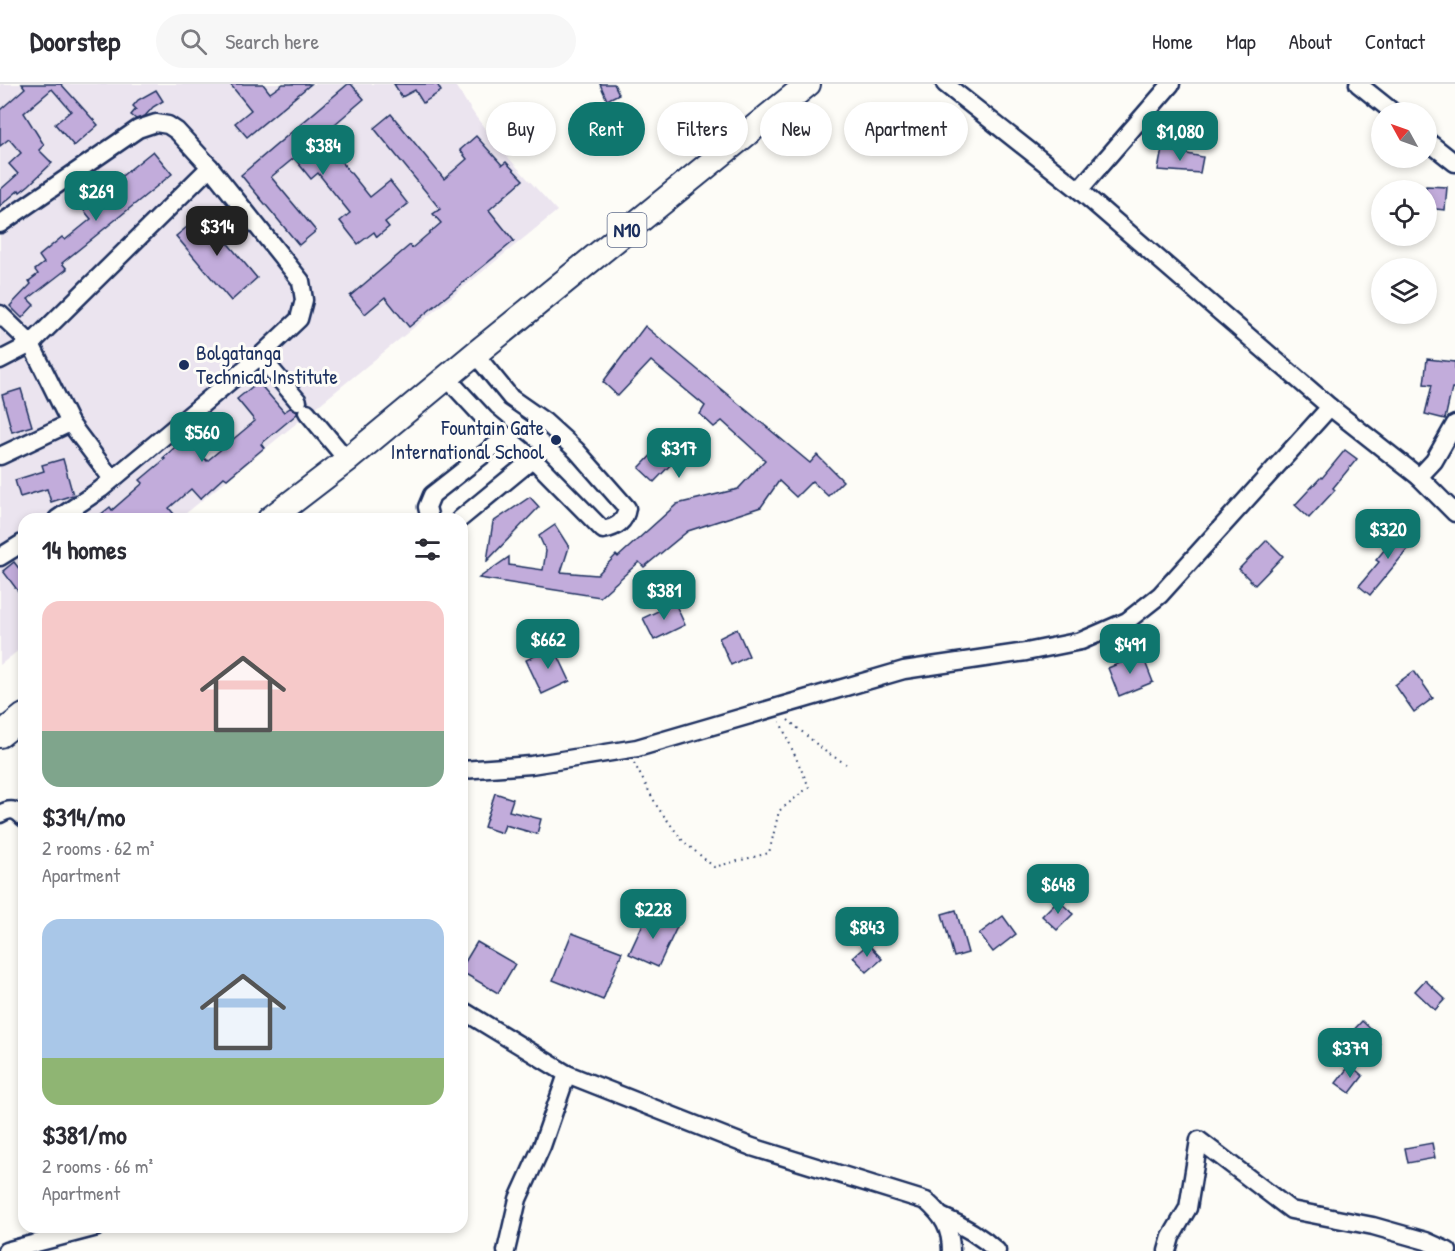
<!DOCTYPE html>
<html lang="en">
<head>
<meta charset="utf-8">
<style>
  :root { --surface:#fff; --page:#f7f7f7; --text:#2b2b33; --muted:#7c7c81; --line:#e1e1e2; --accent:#0f766e }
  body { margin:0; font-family:"Patrick Hand",sans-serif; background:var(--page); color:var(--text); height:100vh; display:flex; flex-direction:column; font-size:22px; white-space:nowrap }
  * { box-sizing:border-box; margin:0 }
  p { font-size:20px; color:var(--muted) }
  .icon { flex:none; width:33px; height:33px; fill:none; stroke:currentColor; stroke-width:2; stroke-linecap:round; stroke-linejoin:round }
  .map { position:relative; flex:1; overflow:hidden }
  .drawer { position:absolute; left:18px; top:429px; width:450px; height:720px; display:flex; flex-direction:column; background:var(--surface); border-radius:18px; box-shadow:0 3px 9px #0003 }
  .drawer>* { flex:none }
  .top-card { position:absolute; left:486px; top:18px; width:570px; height:54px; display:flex; gap:12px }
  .needle { width:39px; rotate:310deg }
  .tools { position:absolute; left:1371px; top:18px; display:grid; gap:12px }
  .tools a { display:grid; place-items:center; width:66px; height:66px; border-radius:50%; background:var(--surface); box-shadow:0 3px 9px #0003; font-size:30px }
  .price { position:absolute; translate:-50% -51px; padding:0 14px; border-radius:12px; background:var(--accent); color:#fff; font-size:20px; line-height:39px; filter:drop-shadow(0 2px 3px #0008) }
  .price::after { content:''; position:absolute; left:50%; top:36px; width:18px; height:14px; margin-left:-9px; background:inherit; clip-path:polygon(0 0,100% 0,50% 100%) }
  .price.on { background:#222; color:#fff }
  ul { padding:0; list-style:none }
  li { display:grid; align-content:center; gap:12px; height:318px; padding:0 24px }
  li span { display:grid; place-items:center; height:186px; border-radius:18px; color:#555 }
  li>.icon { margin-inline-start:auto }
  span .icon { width:108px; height:108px; fill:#fffc; stroke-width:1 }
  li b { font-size:26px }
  h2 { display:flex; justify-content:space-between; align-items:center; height:72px; padding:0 24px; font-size:26px }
  .tag { padding:0 21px; border-radius:27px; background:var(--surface); box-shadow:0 3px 9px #0003; font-size:21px; line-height:54px }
  .tag.on { background:var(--accent); color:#fff }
  header { display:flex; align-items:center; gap:36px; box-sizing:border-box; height:84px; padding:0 30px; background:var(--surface); border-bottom:2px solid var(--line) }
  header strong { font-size:28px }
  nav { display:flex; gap:33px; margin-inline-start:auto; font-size:21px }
  .search { width:420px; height:54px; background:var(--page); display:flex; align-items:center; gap:15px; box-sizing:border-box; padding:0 21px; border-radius:33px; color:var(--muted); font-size:22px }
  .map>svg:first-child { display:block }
  .built { fill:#ebe4ef }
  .building { fill:#c2acdb; stroke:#1b2f5e; stroke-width:1.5 }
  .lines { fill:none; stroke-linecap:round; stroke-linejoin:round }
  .minor-casing { stroke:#1b2f5e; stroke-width:21 }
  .highway-casing { stroke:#1b2f5e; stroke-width:28 }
  .path { stroke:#1b2f5e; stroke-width:2; stroke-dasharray:1.5 4.5; stroke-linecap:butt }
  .minor { stroke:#fdfcf7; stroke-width:16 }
  .highway { stroke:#fdfcf7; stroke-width:24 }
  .poi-dot { fill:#1b2f5e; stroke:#fdfcf7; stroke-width:2 }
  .labels { text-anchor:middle; stroke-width:6; stroke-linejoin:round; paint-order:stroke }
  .shield { fill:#fdfcf7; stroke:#5f6c8c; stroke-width:1.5 }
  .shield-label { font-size:20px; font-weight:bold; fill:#1b2f5e }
  .poi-label { font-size:21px; fill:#1b2f5e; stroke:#fdfcf7; text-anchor:start }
</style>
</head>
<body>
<header>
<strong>Doorstep</strong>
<div class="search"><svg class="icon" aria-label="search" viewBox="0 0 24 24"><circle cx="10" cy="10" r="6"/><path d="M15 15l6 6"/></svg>Search here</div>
<nav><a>Home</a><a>Map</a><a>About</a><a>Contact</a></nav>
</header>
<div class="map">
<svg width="1455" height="1167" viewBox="0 0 1455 1167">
  <rect width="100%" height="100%" fill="#fdfcf7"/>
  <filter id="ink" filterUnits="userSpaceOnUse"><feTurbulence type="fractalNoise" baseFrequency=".0167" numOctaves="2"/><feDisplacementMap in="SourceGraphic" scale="12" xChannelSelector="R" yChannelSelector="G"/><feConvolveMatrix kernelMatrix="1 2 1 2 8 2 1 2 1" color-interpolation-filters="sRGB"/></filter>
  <g filter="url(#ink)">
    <!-- built -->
    <polygon class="built" points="0,0 454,0 476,33 504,69 557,127 179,435 24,435 24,562 0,581"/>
    <!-- building -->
    <g class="building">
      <polygon points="22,0 61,0 98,41 74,62 55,40 71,27 52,5 24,29 44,61 39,66 52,79 29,101 20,108 19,106 0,122 0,106 18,90 9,80 21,69 9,55 0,62 0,26 25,4"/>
      <polygon points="230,0 263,0 270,9 283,0 311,0 247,53 235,39 251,26"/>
      <polygon points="348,0 351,0 364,15 321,52 370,113 390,97 408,120 385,138 389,143 377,153 374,148 358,160 340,137 350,129 318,89 311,95 294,74 271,93 316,147 299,161 241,91"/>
      <polygon points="394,0 437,0 441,7 423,19 415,6 402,13"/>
      <polygon points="600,0 614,0 619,10 607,16"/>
      <polygon points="156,6 163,17 153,23 145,32 136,35 131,31 136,25 133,22 138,16"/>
      <polygon points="391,30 444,95 467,75 460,66 476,52 502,81 506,78 523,96 489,126 514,157 409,243 385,213 365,230 350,212 410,161 412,164 441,139 433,130 440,125 374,44"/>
      <polygon points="1162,65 1203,73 1200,89 1158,86"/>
      <polygon points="153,67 172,90 62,179 67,185 28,215 34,221 22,234 10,222 31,200 29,197 38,190 35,186 44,179 39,172 62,153 65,156 91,135 82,124"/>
      <polygon points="1426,102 1447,103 1445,126 1426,124"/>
      <polygon points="203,130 257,194 231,217 176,152"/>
      <polygon points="645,242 810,379 817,371 843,397 828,412 812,397 796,413 779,397 761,423 688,447 644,483 639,478 600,513 479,494 509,473 509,481 543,486 546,467 539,452 555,441 569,463 561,488 597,491 616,471 618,473 677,420 738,405 765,376 722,337 714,343 700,330 705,322 651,277 618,312 603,298"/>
      <polygon points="1427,275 1455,278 1455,304 1452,304 1445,335 1425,330 1432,301 1424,300"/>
      <polygon points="258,298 284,328 290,324 297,327 297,330 261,360 264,364 227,395 224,393 200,415 191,405 169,424 178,435 95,435 110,423 112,426 143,399 140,396 165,375 163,374 185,354 207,377 255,337 237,315"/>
      <polygon points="21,305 32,342 12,348 2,311"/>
      <polygon points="663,359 678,373 654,398 639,384"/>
      <polygon points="1345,366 1357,375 1333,404 1335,406 1309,434 1295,421 1321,393 1322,394"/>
      <polygon points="63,375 73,411 51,418 47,405 20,413 15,396 44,387 42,381"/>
      <polygon points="530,413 539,423 487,477 493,438"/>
      <polygon points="1403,443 1417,454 1370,511 1359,502 1379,478 1376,476"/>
      <polygon points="1267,456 1283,472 1255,501 1239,485"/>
      <polygon points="14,478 24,491 24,502 18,507 3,487"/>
      <polygon points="675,519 685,541 654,556 643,534"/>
      <polygon points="737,545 749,572 731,581 719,554"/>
      <polygon points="554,563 570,597 542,610 526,576"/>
      <polygon points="1142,570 1153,598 1119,612 1108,584"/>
      <polygon points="1414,587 1433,614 1414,628 1395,601"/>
      <polygon points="495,709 513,715 509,727 541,735 537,750 505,741 502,749 484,743"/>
      <polygon points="1058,816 1073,830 1057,846 1042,832"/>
      <polygon points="956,826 968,869 954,873 942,830"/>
      <polygon points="648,829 677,843 658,883 629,870"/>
      <polygon points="1003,832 1016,850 993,868 979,850"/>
      <polygon points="572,849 622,868 603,916 553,896"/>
      <polygon points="477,858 515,880 498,909 462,888 462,883"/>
      <polygon points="868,860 882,875 867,888 853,873"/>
      <polygon points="1425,896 1445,915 1435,926 1415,907"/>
      <polygon points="1362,937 1375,949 1372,953 1380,960 1370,970 1349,951"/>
      <polygon points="1350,981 1363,992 1350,1009 1336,999"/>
      <polygon points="1432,1059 1435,1074 1408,1079 1405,1064"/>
    </g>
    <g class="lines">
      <defs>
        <g id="minor">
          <polyline points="1358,0 1393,28"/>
          <polyline points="1426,56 1455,79"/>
          <polyline points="1079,106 1171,0"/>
          <polyline points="0,140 138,45 156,39 168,41 177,47 210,83 301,197 304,216 299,235 260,272 101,405 57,435"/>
          <polyline points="0,230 31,260 70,339 112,395"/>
          <polyline points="260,272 298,317"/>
          <polyline points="0,276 31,260 210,83"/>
          <path d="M 446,293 L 485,335 L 533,375 L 603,446 C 617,443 625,438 627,424 L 576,366 L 544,337 L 511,314 L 475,270"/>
          <polyline points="1330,323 1419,393 1455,429"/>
          <polyline points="307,328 347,376"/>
          <polyline points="0,372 70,339"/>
          <polyline points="1419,393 1434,377 1455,340"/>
          <polyline points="430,435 427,423 432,411 507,352"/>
          <polyline points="460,435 533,375"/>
          <polyline points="0,473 24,458"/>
          <polyline points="462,686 531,681 637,664 904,586 1026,568 1081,557 1127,537 1160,511 1330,323 1079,106 945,0"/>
          <path d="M 0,730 C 10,724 16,725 24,734"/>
          <path d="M 462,926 L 567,990 L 752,1063 L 926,1117 C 943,1132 951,1144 951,1167"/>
          <path d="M 943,1133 C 962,1141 982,1153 997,1167"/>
          <polyline points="6,1167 97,1143"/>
          <polyline points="506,1167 518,1115 542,1062 567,990"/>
          <polyline points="1167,1167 1171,1153 1188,1124 1199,1056 1291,1126 1373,1142 1426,1157 1448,1167"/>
        </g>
        <g id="highway">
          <polyline points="270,435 347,376 475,270 808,0"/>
          <polyline points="0,651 24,632"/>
        </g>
      </defs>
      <!-- minor casing -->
      <use href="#minor" class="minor-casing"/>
      <!-- highway casing -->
      <use href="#highway" class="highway-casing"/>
      <!-- path -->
      <g class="path">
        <polyline points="788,636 826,668 846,680"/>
        <polyline points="634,679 658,724 683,757 714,783 769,769 779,727 809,703 780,638"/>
      </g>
      <!-- minor -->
      <use href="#minor" class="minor"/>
      <!-- highway -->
      <use href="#highway" class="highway"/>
    </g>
  </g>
  <!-- markers -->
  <g class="poi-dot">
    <circle cx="184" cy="281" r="6"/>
    <circle cx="556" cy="356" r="6"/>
  </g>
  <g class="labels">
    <!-- shield labels -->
    <rect class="shield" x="607.5" y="129" width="39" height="34" rx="4.5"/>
    <g class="shield-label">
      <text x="627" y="153">N10</text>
    </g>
    <!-- poi labels -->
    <g class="poi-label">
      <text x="196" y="276">Bolgatanga<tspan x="196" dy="24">Technical Institute</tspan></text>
      <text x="544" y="351" text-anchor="end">Fountain Gate<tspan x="544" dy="24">International School</tspan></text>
    </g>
  </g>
</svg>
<div class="tools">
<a><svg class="needle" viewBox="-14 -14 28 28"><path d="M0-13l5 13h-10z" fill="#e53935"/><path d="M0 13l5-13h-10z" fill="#7c7c81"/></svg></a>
<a><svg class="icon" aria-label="locate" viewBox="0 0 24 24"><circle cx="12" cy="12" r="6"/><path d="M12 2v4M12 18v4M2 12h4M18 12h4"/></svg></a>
<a><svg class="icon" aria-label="layers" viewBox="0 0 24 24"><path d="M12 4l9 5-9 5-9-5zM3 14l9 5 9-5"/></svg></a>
</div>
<b class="price" style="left:1180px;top:78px">$1,080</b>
<b class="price" style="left:323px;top:92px">$384</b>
<b class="price" style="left:96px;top:138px">$269</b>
<b class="price on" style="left:217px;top:173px">$314</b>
<b class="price" style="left:202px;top:379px">$560</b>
<b class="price" style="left:679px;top:395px">$317</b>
<b class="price" style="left:1388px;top:476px">$320</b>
<b class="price" style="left:664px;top:537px">$381</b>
<b class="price" style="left:548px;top:586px">$662</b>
<b class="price" style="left:1130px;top:591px">$491</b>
<b class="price" style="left:1058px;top:831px">$648</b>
<b class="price" style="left:653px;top:856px">$228</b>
<b class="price" style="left:867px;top:874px">$843</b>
<b class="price" style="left:1350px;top:995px">$379</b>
<div class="top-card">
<a class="tag">Buy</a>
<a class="tag on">Rent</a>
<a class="tag">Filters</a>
<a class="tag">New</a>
<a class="tag">Apartment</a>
</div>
<section class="drawer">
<h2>14 homes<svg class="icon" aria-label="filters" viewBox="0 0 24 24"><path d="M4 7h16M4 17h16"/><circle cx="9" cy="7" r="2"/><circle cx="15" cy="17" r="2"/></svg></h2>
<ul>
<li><span style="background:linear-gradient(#f6c9c9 70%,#7fa58c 0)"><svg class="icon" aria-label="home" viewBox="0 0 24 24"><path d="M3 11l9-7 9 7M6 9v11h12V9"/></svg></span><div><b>$314/mo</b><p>2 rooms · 62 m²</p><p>Apartment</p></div></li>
<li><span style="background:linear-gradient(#a9c7e8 75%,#8fb573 0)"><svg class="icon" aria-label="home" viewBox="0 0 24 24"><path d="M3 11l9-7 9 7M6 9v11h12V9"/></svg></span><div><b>$381/mo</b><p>2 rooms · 66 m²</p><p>Apartment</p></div></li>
</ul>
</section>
</div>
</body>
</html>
